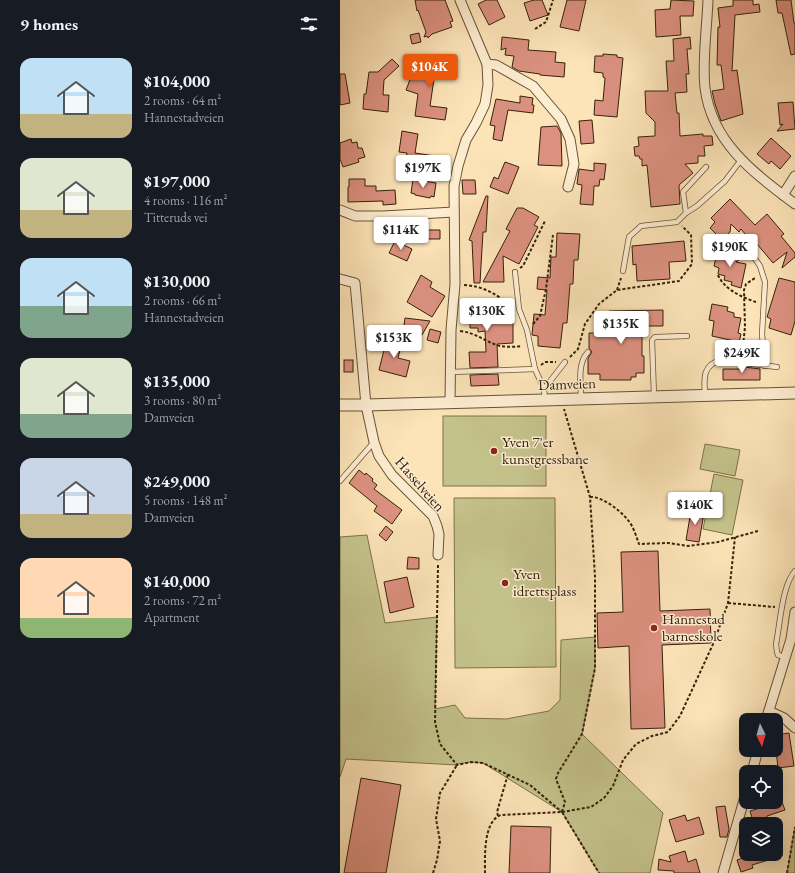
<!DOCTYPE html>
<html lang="en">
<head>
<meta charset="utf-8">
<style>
  :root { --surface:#171b24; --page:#20242c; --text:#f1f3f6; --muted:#9ea1a6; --accent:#ea580c }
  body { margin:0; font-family:"EB Garamond",serif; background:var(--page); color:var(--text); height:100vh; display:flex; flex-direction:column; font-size:15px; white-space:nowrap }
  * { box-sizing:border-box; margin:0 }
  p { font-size:13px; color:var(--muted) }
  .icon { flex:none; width:22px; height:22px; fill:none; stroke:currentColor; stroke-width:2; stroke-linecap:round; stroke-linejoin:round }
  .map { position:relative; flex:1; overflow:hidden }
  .drawer { display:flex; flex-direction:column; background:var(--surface); width:340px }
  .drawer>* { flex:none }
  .needle { width:26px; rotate:175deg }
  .buttons { position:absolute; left:399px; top:713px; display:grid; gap:8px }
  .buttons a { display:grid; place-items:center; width:44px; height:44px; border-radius:8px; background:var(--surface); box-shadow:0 4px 16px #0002; font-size:20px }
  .price { position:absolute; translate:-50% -34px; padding:0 9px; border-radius:4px; background:#fff; color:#222; font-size:13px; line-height:26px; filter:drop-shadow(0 1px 2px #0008) }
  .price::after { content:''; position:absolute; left:50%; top:24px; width:12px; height:9px; margin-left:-6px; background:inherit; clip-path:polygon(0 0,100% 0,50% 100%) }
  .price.current { background:var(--accent); color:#fff }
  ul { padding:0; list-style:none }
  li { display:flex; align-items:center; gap:12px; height:100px; padding:0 20px }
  li span { display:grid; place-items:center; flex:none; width:112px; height:80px; border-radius:12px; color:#555 }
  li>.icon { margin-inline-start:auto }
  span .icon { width:48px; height:48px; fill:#fffc; stroke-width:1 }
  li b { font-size:17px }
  h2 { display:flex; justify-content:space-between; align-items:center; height:48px; padding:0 20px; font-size:17px }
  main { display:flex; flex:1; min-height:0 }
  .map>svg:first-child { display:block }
  .green { fill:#c4c28b; stroke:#7c724a }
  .building { fill:#dc9180; stroke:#35220a }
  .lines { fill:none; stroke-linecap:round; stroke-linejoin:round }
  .service-casing { stroke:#675236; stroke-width:6 }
  .minor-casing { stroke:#675236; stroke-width:11 }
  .tertiary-casing { stroke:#675236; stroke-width:13 }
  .path { stroke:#35220a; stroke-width:2; stroke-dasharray:3 2; stroke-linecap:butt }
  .service { stroke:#fdedd1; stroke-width:4.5 }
  .minor { stroke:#fdedd1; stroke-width:9 }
  .tertiary { stroke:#fdedd1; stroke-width:11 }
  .poi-dot { fill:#8f2418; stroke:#fdedd1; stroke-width:1.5 }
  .labels { text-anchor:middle; stroke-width:3; stroke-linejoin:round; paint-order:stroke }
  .street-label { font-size:15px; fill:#35220a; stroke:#fdedd1 }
  .poi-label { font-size:15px; fill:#35220a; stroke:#fdedd1; text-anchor:start }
</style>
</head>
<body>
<main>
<section class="drawer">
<h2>9 homes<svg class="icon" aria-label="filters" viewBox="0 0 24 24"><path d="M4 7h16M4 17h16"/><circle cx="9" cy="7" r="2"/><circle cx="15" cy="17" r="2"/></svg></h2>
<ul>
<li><span style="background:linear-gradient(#bfe0f5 70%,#c2b280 0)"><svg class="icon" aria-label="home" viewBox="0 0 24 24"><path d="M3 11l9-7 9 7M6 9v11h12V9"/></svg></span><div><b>$104,000</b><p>2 rooms · 64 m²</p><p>Hannestadveien</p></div></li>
<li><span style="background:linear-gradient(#dfe7d0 65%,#c2b280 0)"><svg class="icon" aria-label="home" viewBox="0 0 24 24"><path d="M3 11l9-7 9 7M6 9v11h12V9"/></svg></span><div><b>$197,000</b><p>4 rooms · 116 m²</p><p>Titteruds vei</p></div></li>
<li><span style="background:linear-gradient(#bfe0f5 60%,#7fa58c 0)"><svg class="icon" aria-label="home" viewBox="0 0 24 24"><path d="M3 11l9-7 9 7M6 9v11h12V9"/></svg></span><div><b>$130,000</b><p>2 rooms · 66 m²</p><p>Hannestadveien</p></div></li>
<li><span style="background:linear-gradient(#dfe7d0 70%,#7fa58c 0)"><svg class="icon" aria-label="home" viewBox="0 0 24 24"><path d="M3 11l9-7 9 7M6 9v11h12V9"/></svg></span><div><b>$135,000</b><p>3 rooms · 80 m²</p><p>Damveien</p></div></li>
<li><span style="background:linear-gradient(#c9d6e8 70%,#c2b280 0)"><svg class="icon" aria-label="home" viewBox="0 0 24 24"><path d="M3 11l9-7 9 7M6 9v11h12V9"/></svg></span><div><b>$249,000</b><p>5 rooms · 148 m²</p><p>Damveien</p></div></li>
<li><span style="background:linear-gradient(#ffd9b3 75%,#8fb573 0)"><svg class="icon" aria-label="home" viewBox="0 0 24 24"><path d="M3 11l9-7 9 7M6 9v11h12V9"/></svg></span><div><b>$140,000</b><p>2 rooms · 72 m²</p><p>Apartment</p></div></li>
</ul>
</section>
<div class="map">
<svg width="455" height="873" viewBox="0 0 455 873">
  <rect width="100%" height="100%" fill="#fce4b8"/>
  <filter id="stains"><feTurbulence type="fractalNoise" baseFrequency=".005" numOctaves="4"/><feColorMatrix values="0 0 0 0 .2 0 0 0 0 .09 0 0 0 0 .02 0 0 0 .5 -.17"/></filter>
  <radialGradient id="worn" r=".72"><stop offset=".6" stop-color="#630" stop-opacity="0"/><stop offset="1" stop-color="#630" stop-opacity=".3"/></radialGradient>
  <!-- green -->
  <g class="green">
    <rect x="103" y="416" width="103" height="70"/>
    <polygon points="365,444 400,450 395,476 360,469"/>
    <polygon points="374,474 403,480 392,535 363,529"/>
    <polygon points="114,498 215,498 216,667 115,668"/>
    <polygon points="27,535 45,623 97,617 95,709 115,705 125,718 166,719 209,711 220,700 221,640 255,637 255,668 242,734 323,813 310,873 259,873 222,812 143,763 131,762 117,764 117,765 6,759 0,777 0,537"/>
    <polygon points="455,827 455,873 447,873"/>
  </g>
  <!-- building -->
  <g class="building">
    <polygon points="75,0 105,0 113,21 110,22 112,27 92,34 88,38 87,36 84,37 86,32 78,10 77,11"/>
    <polygon points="146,0 157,0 165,17 149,25 138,4"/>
    <polygon points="194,0 202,0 208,15 190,21 184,3"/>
    <polygon points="227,0 246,0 239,31 220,27"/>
    <polygon points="331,0 354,1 353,16 340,16 341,35 316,37 315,10 330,9"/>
    <polygon points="393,0 413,0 413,5 419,4 420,12 395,15 392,71 397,70 403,114 381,121 375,104 372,91 384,89 381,65 377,65 378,27 380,27 378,8 393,6"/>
    <polygon points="436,0 451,0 454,23 455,23 455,54 451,55 442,13 438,13"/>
    <polygon points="79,33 81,42 72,44 70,35"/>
    <polygon points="162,37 189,40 188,50 216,52 215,62 225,63 224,77 200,75 200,74 179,71 172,67 174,56 165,55 166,48 161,50"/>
    <polygon points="350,37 351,49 347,49 349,74 346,74 347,92 335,93 337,113 339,113 340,136 363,134 363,136 372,136 373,145 364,146 365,156 358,156 358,163 345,164 353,173 339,185 340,204 311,207 307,165 302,166 302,159 300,159 299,156 295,156 294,147 299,146 298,137 315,136 315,122 306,113 305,91 328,91 326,61 334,61 333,39"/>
    <polygon points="263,54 277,55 277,57 283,58 277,117 254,115 255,100 263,101 265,78 263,77 263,73 254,72 255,56 263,56"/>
    <polygon points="101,56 114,56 115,78 94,79 90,106 107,108 105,120 75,116 78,94 66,90 76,64 101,74"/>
    <polygon points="52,59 59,66 44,80 43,95 49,95 48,112 23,109 24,94 26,94 29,72 38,72"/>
    <polygon points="0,74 5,74 10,103 0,105"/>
    <polygon points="180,96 193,98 192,105 194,105 193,113 168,110 162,141 153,139 155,126 150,125 156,99 180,103"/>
    <polygon points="453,102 455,129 437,131 443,124 440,125 438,103"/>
    <polygon points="252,120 254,143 241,144 239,121"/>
    <polygon points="217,126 221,133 222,166 198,165 201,127"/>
    <polygon points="62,131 78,134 75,153 95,156 94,164 66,160 67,153 59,152"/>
    <polygon points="431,138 451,156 440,169 431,161 429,164 417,154"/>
    <polygon points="11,139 12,143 17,142 18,148 22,148 25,157 18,159 19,162 3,167 0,159 0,143"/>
    <polygon points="165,162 179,167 168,194 150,187 154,177 158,179"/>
    <polygon points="254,163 266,164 264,180 260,179 259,186 254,186 253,205 240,204 242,185 237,184 239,169 254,171"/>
    <polygon points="9,179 25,179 25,186 36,186 36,191 55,190 56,204 43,205 43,201 8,202 8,187 9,187"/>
    <polygon points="73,179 96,183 94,197 91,196 90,198 75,195 75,194 71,193"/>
    <polygon points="122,180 135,180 136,194 123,194"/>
    <polygon points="146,196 148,196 146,232 143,232 140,283 134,283 132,241 129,240"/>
    <polygon points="390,199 415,225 427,214 444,234 441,236 455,253 455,257 442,268 447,252 433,263 417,244 415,246 401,229 399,232 391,224 390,232 382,240 370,228 375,222 371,218"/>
    <polygon points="177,208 183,208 199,217 194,225 198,227 179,264 163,256 164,282 143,282 170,231 166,229"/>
    <polygon points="87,230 100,230 100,239 86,239"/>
    <polygon points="217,233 240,234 238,260 234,260 233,284 230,284 227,323 223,323 220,348 198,346 198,336 192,335 194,314 205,315 207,290 197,289 198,277 210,278 211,257 216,257"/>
    <polygon points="55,241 72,249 67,261 49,253"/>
    <polygon points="344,241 346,261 329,262 330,279 297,281 296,264 293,265 292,246"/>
    <polygon points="378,249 393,253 392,257 400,259 396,262 406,264 401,288 391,285 392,282 384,280 385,276 378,274 379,268 374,266"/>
    <polygon points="81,275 92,282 90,287 105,296 92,317 67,302"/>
    <polygon points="439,278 455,282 455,321 451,335 429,328 431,319 427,317"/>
    <polygon points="147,299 148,312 155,312 155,316 163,316 163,320 173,320 173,343 157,344 158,367 130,368 129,352 146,352 145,331 138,332 138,328 130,328 130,322 125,321 124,300"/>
    <polygon points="372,304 388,307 387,311 394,313 394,317 401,318 398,333 401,334 399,342 372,336 374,321 369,320"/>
    <polygon points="323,310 323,326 302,326 302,356 304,356 304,373 296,373 296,377 291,377 291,380 260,380 260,374 248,374 248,358 252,352 249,348 249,333 269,333 269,311"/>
    <polygon points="65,318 90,321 82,335 63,332"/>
    <polygon points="90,329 101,332 98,343 87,340"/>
    <polygon points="47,338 62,342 58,358 70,361 66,377 39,370"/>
    <polygon points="405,346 419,346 420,361 405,359"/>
    <rect x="4" y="360" width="9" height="12"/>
    <polygon points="405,367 420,369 420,380 383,380 383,369 405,369"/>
    <polygon points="158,374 159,385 131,386 130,375"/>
    <polygon points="19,470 25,475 26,473 33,479 32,481 37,485 34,489 62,510 52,524 34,511 37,506 9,483"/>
    <polygon points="351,511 364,513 359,542 346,540"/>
    <polygon points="46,526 53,532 46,541 39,535"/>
    <polygon points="318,551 320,611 370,609 371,643 322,645 325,728 291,729 289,646 258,648 257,613 283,612 281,552"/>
    <polygon points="68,557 79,558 79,569 67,569"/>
    <polygon points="67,577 74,607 50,613 44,582"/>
    <polygon points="449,733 454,766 438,768 436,751 436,735"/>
    <polygon points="21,778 61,785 46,873 4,873"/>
    <polygon points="425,802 442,802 445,810 427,816 427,821 414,824 410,811 427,806"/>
    <polygon points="385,806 389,829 387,837 380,837 376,807"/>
    <polygon points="345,815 347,821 359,817 364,834 336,842 329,820"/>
    <polygon points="171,826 211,827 210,873 169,873"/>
    <polygon points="345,851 348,862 356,859 360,873 334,873 334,871 318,870 319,859 331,862 329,856"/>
    <polygon points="414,854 442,854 442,856 412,865 413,868 401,872 397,860"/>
  </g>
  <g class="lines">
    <defs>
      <g id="service">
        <polyline points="346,213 343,192 366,167"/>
        <polyline points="401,238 420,266 425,282 422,334 425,366"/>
        <polyline points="283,271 289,237 301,226 337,222 346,213 357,206 385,181 401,160"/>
        <polyline points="175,272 179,309 187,330 195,369 204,389 205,400"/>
        <polyline points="110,372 195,369"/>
        <polyline points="204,389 225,362"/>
        <path d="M 365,395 C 364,379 362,365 381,360 L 437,367"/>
        <polyline points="314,396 312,340 315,337 347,336"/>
        <path d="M 241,399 C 241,383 237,363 248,352"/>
        <polyline points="0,481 34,442"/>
        <path d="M 445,657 L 438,655 L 437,652 L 436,644 C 440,625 442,585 455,571"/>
      </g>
      <g id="minor">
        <path d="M 368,0 C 367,28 362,61 365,88 C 372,143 414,173 455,204"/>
        <polyline points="147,64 156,65 193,86 221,119 230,139 234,164 228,187"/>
        <polyline points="443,195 455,176"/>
        <polyline points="0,210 15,216 43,216 114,212"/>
        <polyline points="0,279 15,283 26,405 34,442 39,456 52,475 93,516 97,526 99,534 98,555"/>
        <polyline points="110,402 111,330 115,284 114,186 118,166 126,140 136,123 145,104 148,85 147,64 120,0"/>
        <polyline points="429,711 444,718 455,728"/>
        <polyline points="426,720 451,639 455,612"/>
        <polyline points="412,772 418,750"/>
        <polyline points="383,873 406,793"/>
      </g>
      <polyline id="tertiary" points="0,405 26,405 455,393"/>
    </defs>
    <!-- service casing -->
    <use href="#service" class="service-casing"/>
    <!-- minor casing -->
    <use href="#minor" class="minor-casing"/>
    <!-- tertiary casing -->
    <use href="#tertiary" class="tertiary-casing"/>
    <!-- path -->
    <g class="path">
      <polyline points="195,29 206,22 213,0"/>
      <polyline points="180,268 183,266 205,221"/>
      <path d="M 378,275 C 384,289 401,297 416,302"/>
      <path d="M 124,285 C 143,286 157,294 170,306"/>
      <polyline points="277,290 281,278"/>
      <polyline points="193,324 200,316 206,289 213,235"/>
      <path d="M 120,331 C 137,333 145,342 160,346 C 167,347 175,347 182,346"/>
      <polyline points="402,356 405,327 404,290 406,284 415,278"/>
      <polyline points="230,357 238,349 245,324 259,304 277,290 339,281 352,264 351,235 342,226"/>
      <polyline points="201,365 205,362 216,362"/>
      <path d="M 250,497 C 261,496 280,510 287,519 C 293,525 296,536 299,544 L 328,543 L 348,546 L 378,542 L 418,531"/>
      <polyline points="98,565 95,722 100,744 117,765 131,762 143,763 190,785 222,812"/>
      <polyline points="388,603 435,607"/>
      <polyline points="222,812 225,802 216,779 218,773 242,734 255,668 255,577 250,497 224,409"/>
      <polyline points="222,812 251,807 264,798 273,786 283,760 296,744 312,736 328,732 340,716 374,642 388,603 395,537"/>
      <polyline points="158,816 157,812 168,774"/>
      <polyline points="93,873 97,860 100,841 96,819 100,793 117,765"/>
      <path d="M 145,873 C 145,857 143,821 161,815 L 222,812 L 259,873"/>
      <polyline points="447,873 455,827"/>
    </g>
    <!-- service -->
    <use href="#service" class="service"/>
    <!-- minor -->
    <use href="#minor" class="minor"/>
    <!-- tertiary -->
    <use href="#tertiary" class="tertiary"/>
  </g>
  <!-- markers -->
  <g class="poi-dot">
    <circle cx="154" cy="451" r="4"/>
    <circle cx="165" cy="583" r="4"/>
    <circle cx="314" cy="628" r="4"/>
  </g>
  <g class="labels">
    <!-- street labels -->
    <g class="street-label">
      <text transform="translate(227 384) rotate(-2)" y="5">Damveien</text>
      <text transform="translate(80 484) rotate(49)" y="5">Hasselveien</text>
    </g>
    <!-- poi labels -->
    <g class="poi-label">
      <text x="162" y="447">Yven 7'er<tspan x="162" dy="17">kunstgressbane</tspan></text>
      <text x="173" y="579">Yven<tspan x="173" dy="17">idrettsplass</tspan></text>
      <text x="322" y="624">Hannestad<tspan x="322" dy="17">barneskole</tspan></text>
    </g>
  </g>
  <rect width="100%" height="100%" filter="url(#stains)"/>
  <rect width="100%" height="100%" fill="url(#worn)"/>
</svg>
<div class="buttons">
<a><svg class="needle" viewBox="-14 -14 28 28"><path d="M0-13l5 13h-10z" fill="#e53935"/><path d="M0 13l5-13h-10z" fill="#9ea1a6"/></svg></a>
<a><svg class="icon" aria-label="locate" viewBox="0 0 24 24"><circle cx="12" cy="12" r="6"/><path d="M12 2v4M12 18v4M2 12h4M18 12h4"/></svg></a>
<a><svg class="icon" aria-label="layers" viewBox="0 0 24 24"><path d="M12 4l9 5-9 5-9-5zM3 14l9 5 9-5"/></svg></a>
</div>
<b class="price current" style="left:90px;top:88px">$104K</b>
<b class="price" style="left:83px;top:189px">$197K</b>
<b class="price" style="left:61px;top:251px">$114K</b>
<b class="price" style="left:390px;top:268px">$190K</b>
<b class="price" style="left:147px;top:332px">$130K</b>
<b class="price" style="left:281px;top:345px">$135K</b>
<b class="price" style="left:54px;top:359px">$153K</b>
<b class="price" style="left:402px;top:374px">$249K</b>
<b class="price" style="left:355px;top:526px">$140K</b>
</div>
</main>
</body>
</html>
